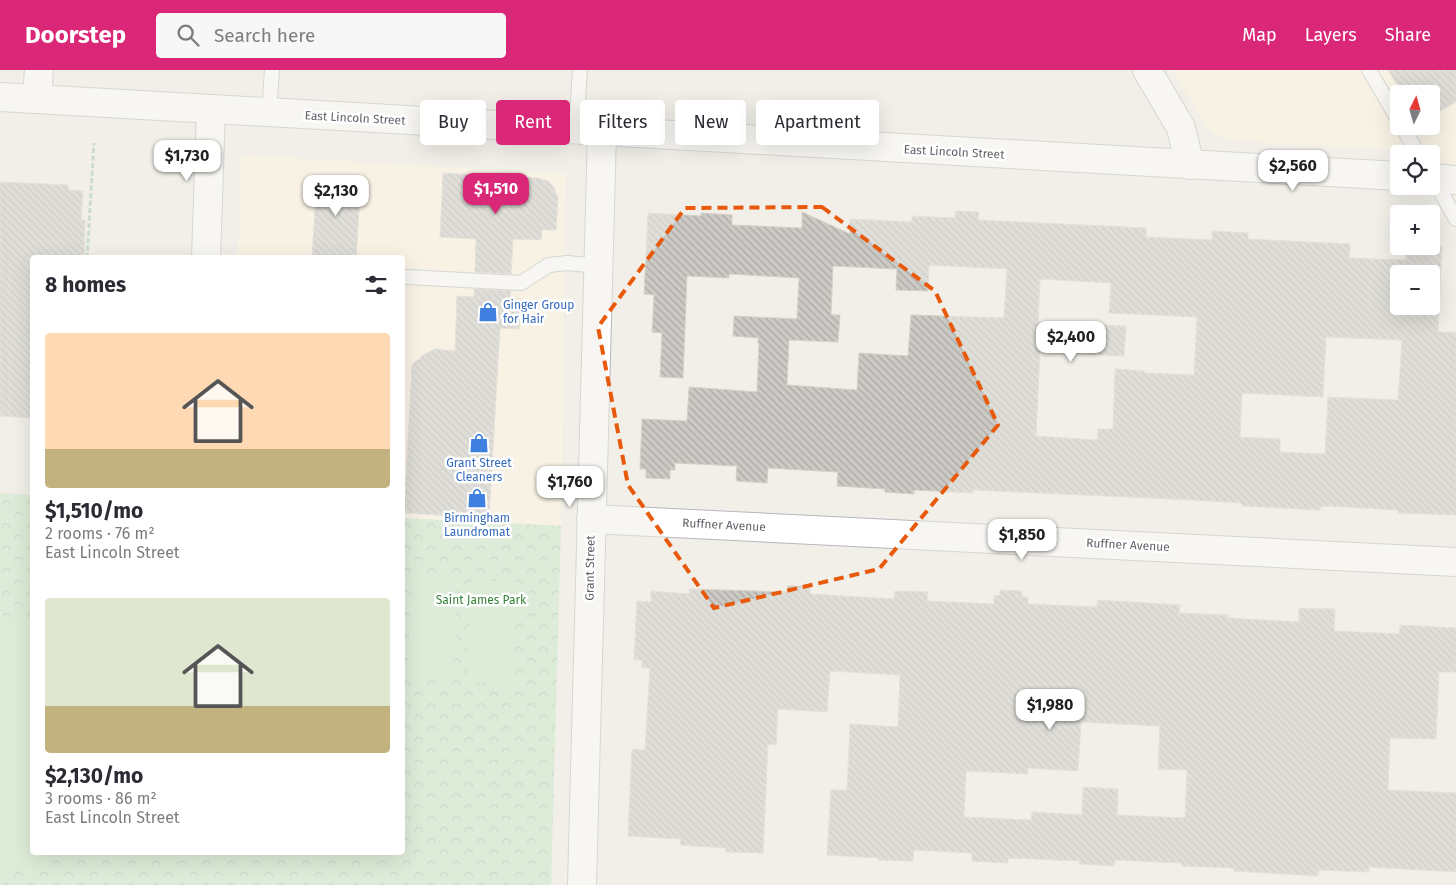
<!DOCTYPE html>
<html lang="en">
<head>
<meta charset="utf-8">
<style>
  :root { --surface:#fff; --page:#f7f7f7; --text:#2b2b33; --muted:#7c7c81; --accent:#db2777 }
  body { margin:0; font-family:"Fira Sans",sans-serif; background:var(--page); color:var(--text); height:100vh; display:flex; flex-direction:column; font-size:19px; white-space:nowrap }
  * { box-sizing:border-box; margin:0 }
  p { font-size:16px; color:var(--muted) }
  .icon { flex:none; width:28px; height:28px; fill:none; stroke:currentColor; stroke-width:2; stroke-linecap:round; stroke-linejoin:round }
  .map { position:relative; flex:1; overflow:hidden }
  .drawer { position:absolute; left:30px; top:185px; width:375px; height:600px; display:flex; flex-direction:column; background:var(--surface); border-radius:5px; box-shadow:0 5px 20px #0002 }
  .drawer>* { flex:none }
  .guide { position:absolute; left:420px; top:30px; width:475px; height:45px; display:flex; gap:10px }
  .needle { width:32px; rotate:5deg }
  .controls { position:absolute; left:1390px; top:15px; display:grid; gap:10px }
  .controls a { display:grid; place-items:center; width:50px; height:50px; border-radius:5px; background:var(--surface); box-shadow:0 5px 20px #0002; font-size:25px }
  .price { position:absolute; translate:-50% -42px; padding:0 11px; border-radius:10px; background:#fff; color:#222; font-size:16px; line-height:32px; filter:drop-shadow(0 1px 2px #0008) }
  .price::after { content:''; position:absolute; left:50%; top:30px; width:15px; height:11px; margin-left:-8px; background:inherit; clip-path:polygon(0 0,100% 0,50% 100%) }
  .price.selected { background:var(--accent); color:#fff }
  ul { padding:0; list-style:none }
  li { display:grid; align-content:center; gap:10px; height:265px; padding:0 15px }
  li span { display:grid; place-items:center; height:155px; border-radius:5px; color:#555 }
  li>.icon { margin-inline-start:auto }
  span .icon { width:90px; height:90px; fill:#fffc; stroke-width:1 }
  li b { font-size:21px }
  h2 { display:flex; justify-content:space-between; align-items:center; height:60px; padding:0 15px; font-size:21px }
  .tag { padding:0 18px; border-radius:5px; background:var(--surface); box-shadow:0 5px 20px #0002; font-size:18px; line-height:45px }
  .tag.selected { background:var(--accent); color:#fff }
  header { display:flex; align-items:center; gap:30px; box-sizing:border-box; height:70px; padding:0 25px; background:var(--accent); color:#fff }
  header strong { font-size:24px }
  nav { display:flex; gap:28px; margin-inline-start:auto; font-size:18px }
  .search { width:350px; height:45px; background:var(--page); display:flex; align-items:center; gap:12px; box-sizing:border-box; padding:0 18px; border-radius:5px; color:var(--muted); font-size:19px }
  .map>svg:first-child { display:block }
  .commercial { fill:#fef7e0; fill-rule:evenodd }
  .forest { fill:url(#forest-crowns) }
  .garden { fill:#c5e8c5 }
  .building { fill:url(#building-back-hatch); stroke:#d6d1c6; fill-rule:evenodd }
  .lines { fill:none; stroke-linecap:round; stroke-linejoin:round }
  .lane-casing { stroke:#b5b8bc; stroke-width:16 }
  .street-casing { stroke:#b5b8bc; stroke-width:30 }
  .secondary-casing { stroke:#b6babf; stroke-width:30 }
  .path { stroke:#9cc7a9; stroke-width:3; stroke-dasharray:5 2.5; stroke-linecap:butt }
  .lane { stroke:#fff; stroke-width:14 }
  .street { stroke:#fff; stroke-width:28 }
  .secondary { stroke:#fff; stroke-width:28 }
  .marked { fill:none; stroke:#e8590c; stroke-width:4; stroke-dasharray:10 6; stroke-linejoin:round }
  .labels { text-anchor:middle; stroke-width:5; stroke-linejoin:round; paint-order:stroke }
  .street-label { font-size:12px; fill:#5f6368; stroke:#fff }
  .shop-label { font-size:12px; fill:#366cbe; stroke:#fff }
  .park-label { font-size:12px; fill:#348238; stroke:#fff }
</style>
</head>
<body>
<header>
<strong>Doorstep</strong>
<div class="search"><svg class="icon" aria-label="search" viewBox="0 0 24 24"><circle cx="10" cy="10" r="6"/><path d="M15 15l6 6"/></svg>Search here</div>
<nav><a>Map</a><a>Layers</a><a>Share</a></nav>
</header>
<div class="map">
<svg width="1456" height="815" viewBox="0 0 1456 815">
  <defs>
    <pattern id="forest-crowns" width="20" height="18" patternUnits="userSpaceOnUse" patternTransform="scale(1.25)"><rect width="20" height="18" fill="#c5e8c5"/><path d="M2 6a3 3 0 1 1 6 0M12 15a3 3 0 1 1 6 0" fill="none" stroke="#a3c0a4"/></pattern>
    <pattern id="building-back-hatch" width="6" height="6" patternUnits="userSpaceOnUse" patternTransform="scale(1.25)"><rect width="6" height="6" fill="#cccac5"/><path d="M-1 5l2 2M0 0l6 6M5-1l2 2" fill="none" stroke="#a9a8a4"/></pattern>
  </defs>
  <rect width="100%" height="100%" fill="#f1efe8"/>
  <!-- commercial -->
  <g class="commercial">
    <path d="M 1172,0 L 1456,0 L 1456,131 L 1431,89 L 1431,84 L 1428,84 L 1427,81 L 1236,71 L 1223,69 L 1217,66 L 1206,55 ZM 1399,24 L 1431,24 L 1431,56 L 1399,56 Z"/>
    <polygon points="241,85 566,104 561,456 403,448 402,188 238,188"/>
  </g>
  <!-- forest -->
  <polygon class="forest" points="0,423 32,425 32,782 402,782 403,448 561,456 551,815 0,815"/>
  <!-- garden -->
  <g class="garden">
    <polygon points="412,507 457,509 453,610 407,609"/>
    <polygon points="471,510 517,512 512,614 467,612"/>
    <polygon points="0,553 32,555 32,782 65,783 40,795 0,803"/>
  </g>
  <!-- building -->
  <g class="building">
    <polygon points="1388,0 1456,0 1456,32 1431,46 1431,24 1403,24"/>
    <polygon points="443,103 537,108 548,111 554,118 558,128 556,160 542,160 541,170 513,169 511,204 475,202 476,169 440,167"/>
    <polygon points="317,105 361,108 356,188 312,188"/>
    <polygon points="0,112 68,115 68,120 83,121 81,150 85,150 84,188 32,188 32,337 31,348 0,346"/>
    <path d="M 956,141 L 979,142 L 978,150 L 1146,158 L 1146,167 L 1212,170 L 1212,161 L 1248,163 L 1248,169 L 1350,174 L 1349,188 L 1406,190 L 1406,176 L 1442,176 L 1438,262 L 1456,262 L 1456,445 L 1398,443 L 1398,440 L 1329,436 L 1320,437 L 1320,440 L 1242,436 L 1242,433 L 1193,430 L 973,420 L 973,423 L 914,420 L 914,424 L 885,422 L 885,419 L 837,416 L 838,402 L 768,398 L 767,413 L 736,411 L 737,396 L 675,393 L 675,400 L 670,400 L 670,409 L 646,408 L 646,399 L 640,399 L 642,349 L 687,351 L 689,317 L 757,322 L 759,273 L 758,273 L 758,268 L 733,266 L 734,246 L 797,249 L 799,208 L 729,204 L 729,208 L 687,206 L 683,308 L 660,307 L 662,263 L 652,262 L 654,225 L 644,224 L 648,143 L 701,146 L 701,143 L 732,145 L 732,155 L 802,158 L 802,142 L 850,164 L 850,149 L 912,152 L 912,146 L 955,148 ZM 929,195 L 1007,199 L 1004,248 L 911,245 L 908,286 L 859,283 L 857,320 L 787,315 L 789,270 L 838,272 L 840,245 L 831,245 L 833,196 L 897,199 L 896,220 L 928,221 ZM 1399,204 L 1431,204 L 1431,236 L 1399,236 ZM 1040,209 L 1111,213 L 1109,243 L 1197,247 L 1194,305 L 1144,303 L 1145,301 L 1115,299 L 1113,359 L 1098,359 L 1097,370 L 1036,366 L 1040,282 L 1124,286 L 1126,256 L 1038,253 ZM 1326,267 L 1402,270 L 1398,330 L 1328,327 L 1325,384 L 1280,382 L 1280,369 L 1240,367 L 1242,323 L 1323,327 Z"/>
    <polygon points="474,219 511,221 510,228 521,229 519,259 500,258 489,448 404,443 412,295 423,285 435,279 455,281 457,226 474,227"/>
    <path d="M 788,516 L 810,517 L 810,524 L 894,529 L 895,521 L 928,522 L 927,531 L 994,534 L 994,525 L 999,526 L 1000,520 L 1022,521 L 1022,527 L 1028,527 L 1028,534 L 1097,537 L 1097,530 L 1180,535 L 1179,543 L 1228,545 L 1228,548 L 1299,552 L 1299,538 L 1335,539 L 1334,561 L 1399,564 L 1400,555 L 1456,558 L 1456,602 L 1439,602 L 1436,669 L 1390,668 L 1388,720 L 1456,723 L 1456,802 L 1369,797 L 1369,802 L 1319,800 L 1318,806 L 1234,801 L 1234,798 L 1182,796 L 1182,793 L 1115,790 L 1114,796 L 1079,794 L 1080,791 L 1008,788 L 1008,793 L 972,791 L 972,783 L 914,780 L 913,791 L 878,790 L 879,788 L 827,785 L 831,720 L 847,720 L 850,654 L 898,657 L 900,605 L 830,601 L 827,642 L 778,639 L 776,675 L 768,674 L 763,783 L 726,782 L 726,778 L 680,775 L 681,769 L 628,766 L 632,679 L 645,680 L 650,598 L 642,598 L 642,590 L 634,590 L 637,531 L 651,532 L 651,521 L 689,524 L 689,519 L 787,522 ZM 1081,652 L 1160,656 L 1158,699 L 1187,700 L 1185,748 L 1117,745 L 1118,719 L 1083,717 L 1082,745 L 1032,742 L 1031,750 L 964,747 L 966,701 L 1028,704 L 1028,698 L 1078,701 Z"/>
  </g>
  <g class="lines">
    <defs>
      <g id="lane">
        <polyline points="1369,0 1399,51"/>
        <polyline points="269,43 272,0"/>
        <polyline points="1402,56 1418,84"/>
        <polyline points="576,60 580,0"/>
        <polyline points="1432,106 1456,149"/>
        <polyline points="407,207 521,213 549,195 567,193 599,196"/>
      </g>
      <g id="street">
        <polyline points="1147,0 1181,58 1190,95"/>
        <polyline points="37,29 39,0"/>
        <polyline points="206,188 211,39"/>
        <polyline points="591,449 1456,492"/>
        <polyline points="582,815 602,62"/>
      </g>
      <g id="secondary">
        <polyline points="0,27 1399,106"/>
        <polyline points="1431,108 1456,110"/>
      </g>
    </defs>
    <!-- lane casing -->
    <use href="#lane" class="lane-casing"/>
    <!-- street casing -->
    <use href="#street" class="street-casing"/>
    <!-- secondary casing -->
    <use href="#secondary" class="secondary-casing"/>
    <!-- path -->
    <polyline class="path" points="87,188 94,73"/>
    <!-- lane -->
    <use href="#lane" class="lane"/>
    <!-- street -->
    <use href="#street" class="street"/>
    <!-- secondary -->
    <use href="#secondary" class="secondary"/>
  </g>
  <!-- marked area -->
  <path d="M0 0H1456V815H0ZM 822,137 L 935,221 L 998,355 L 879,499 L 714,538 L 628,415 L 598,257 L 685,138 Z" fill="#f1efe8" fill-opacity=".55" fill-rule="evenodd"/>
  <path class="marked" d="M 822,137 L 935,221 L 998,355 L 879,499 L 714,538 L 628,415 L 598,257 L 685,138 Z"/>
  <!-- icons -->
  <defs>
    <symbol id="shop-bare" viewBox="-9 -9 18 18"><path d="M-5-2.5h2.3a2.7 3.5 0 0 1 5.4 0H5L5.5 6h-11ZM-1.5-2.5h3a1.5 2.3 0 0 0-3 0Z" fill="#3f7fe0" stroke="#fff" stroke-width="2.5" paint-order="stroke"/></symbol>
  </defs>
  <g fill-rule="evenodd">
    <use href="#shop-bare" x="474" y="228" width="28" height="28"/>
    <use href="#shop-bare" x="465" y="359" width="28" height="28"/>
    <use href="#shop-bare" x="463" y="414" width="28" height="28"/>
  </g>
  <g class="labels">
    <!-- street labels -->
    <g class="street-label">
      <text transform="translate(355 48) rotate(3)" y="4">East Lincoln Street</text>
      <text transform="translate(954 82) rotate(3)" y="4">East Lincoln Street</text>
      <text transform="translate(724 455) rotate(3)" y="4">Ruffner Avenue</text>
      <text transform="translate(1128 475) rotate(3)" y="4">Ruffner Avenue</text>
      <text transform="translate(590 498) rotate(-89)" y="4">Grant Street</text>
    </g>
    <!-- shop labels -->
    <g class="shop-label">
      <text x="503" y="239" text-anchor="start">Ginger Group<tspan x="503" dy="14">for Hair</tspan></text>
      <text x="479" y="397">Grant Street<tspan x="479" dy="14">Cleaners</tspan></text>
      <text x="477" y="452">Birmingham<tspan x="477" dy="14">Laundromat</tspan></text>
    </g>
    <!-- park labels -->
    <g class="park-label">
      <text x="481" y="534">Saint James Park</text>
    </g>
  </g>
</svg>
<div class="controls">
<a><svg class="needle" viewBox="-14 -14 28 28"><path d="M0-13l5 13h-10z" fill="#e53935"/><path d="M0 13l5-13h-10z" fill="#7c7c81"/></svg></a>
<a><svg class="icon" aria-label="locate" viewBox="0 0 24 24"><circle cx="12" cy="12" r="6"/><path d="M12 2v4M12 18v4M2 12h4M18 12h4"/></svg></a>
<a>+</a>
<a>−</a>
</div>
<b class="price" style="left:187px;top:112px">$1,730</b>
<b class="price" style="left:1293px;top:122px">$2,560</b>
<b class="price selected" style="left:496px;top:145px">$1,510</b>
<b class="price" style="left:336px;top:147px">$2,130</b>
<b class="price" style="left:1071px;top:293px">$2,400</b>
<b class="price" style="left:570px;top:438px">$1,760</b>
<b class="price" style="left:1022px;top:491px">$1,850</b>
<b class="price" style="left:1050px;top:661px">$1,980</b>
<div class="guide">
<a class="tag">Buy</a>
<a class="tag selected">Rent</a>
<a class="tag">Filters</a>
<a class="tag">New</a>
<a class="tag">Apartment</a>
</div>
<section class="drawer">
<h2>8 homes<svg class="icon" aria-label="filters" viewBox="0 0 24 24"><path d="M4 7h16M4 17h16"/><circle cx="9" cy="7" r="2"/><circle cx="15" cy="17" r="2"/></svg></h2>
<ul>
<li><span style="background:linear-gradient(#ffd9b3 75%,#c2b280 0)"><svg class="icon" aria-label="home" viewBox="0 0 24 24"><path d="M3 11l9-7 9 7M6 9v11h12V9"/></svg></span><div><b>$1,510/mo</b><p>2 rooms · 76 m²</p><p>East Lincoln Street</p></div></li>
<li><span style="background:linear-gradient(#dfe7d0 70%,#c2b280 0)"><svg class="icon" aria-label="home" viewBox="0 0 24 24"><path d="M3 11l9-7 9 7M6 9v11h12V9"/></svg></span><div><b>$2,130/mo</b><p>3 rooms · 86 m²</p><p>East Lincoln Street</p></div></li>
</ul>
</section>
</div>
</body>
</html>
